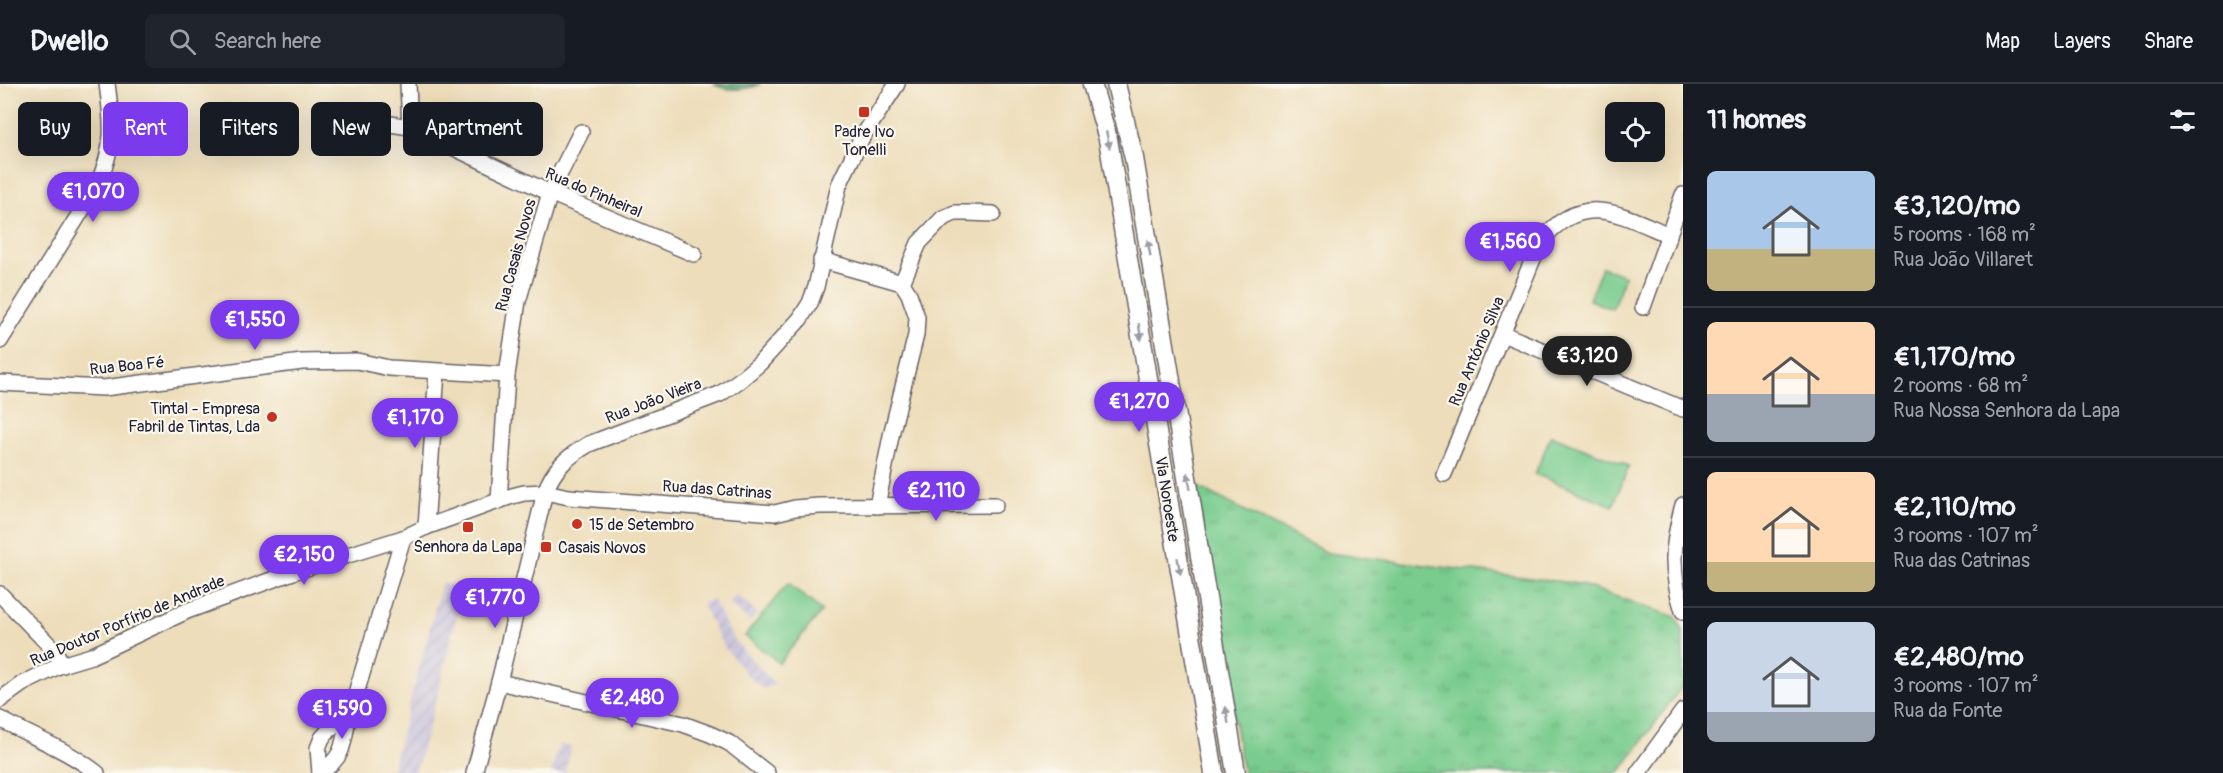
<!DOCTYPE html>
<html lang="en">
<head>
<meta charset="utf-8">
<style>
  :root { --surface:#171b24; --page:#20242c; --text:#f1f3f6; --muted:#9ea1a6; --line:#363941; --accent:#7c3aed }
  body { margin:0; font-family:Pangolin,sans-serif; background:var(--page); color:var(--text); height:100vh; display:flex; flex-direction:column; font-size:22px; white-space:nowrap }
  * { box-sizing:border-box; margin:0 }
  p { font-size:20px; color:var(--muted) }
  .icon { flex:none; width:33px; height:33px; fill:none; stroke:currentColor; stroke-width:2; stroke-linecap:round; stroke-linejoin:round }
  .map { position:relative; flex:1; overflow:hidden }
  .panel { display:flex; flex-direction:column; background:var(--surface); width:540px }
  .panel>* { flex:none }
  .banner { position:absolute; left:18px; top:18px; width:570px; height:54px; display:flex; gap:12px }
  .buttons { position:absolute; left:1605px; top:18px; display:grid; gap:12px }
  .buttons a { display:grid; place-items:center; width:60px; height:60px; border-radius:9px; background:var(--surface); box-shadow:0 6px 24px #0002; font-size:30px }
  .price { position:absolute; translate:-50% -51px; padding:0 14px; border-radius:21px; background:var(--accent); color:#fff; font-size:20px; line-height:39px; filter:drop-shadow(0 2px 3px #0008) }
  .price::after { content:''; position:absolute; left:50%; top:36px; width:18px; height:14px; margin-left:-9px; background:inherit; clip-path:polygon(0 0,100% 0,50% 100%) }
  .price.current { background:#222; color:#fff }
  ul { padding:0; list-style:none }
  li { display:flex; align-items:center; gap:18px; height:150px; padding:0 24px }
  li+li { border-top:2px solid var(--line) }
  li span { display:grid; place-items:center; flex:none; width:168px; height:120px; border-radius:9px; color:#555 }
  li>.icon { margin-inline-start:auto }
  span .icon { width:72px; height:72px; fill:#fffc; stroke-width:1 }
  li b { font-size:26px }
  h2 { display:flex; justify-content:space-between; align-items:center; height:72px; padding:0 24px; font-size:26px }
  .tag { padding:0 21px; border-radius:9px; background:var(--surface); box-shadow:0 6px 24px #0002; font-size:21px; line-height:54px }
  .tag.current { background:var(--accent); color:#fff }
  header { display:flex; align-items:center; gap:36px; box-sizing:border-box; height:84px; padding:0 30px; background:var(--surface); border-bottom:2px solid var(--line) }
  header strong { font-size:28px }
  nav { display:flex; gap:33px; margin-inline-start:auto; font-size:21px }
  .search { width:420px; height:54px; background:var(--page); display:flex; align-items:center; gap:15px; box-sizing:border-box; padding:0 21px; border-radius:9px; color:var(--muted); font-size:22px }
  main { display:flex; flex:1; min-height:0 }
  .map>svg:first-child { display:block }
  .industrial { fill:url(#industrial-furrows) }
  .grass { fill:url(#grass-tufts); stroke:#4e7764; stroke-width:1.5 }
  .forest { fill:url(#forest-firs); stroke:#42695a; stroke-width:1.5 }
  .green { fill:#79cc8e; stroke:#4e7764; stroke-width:1.5 }
  .lines { fill:none; stroke-linecap:round; stroke-linejoin:round }
  .minor-casing { stroke:#696367; stroke-width:18 }
  .major-casing { stroke:#696367; stroke-width:21 }
  .minor { stroke:#fff; stroke-width:15 }
  .major { stroke:#fff; stroke-width:18 }
  .oneway { fill:#9c9ca7 }
  .poi-dot { fill:#c8321e; stroke:#fbf7ec; stroke-width:2 }
  .labels { text-anchor:middle; stroke-width:4.5; stroke-linejoin:round; paint-order:stroke }
  .poi-label { font-size:16px; fill:#22223b; stroke:#fbf7ec }
  .street-label { font-size:16px; fill:#22223b; stroke:#fbf7ec }
</style>
</head>
<body>
<header>
<strong>Dwello</strong>
<div class="search"><svg class="icon" aria-label="search" viewBox="0 0 24 24"><circle cx="10" cy="10" r="6"/><path d="M15 15l6 6"/></svg>Search here</div>
<nav><a>Map</a><a>Layers</a><a>Share</a></nav>
</header>
<main>
<div class="map">
<svg width="1683" height="689" viewBox="0 0 1683 689">
  <defs>
    <pattern id="industrial-furrows" width="10" height="10" patternUnits="userSpaceOnUse" patternTransform="scale(1.5)"><rect width="10" height="10" fill="#c6c0da"/><path d="M-1 1l2-2M0 10L10 0M9 11l2-2" fill="none" stroke="#aaa5bc"/></pattern>
    <pattern id="grass-tufts" width="24" height="20" patternUnits="userSpaceOnUse" patternTransform="scale(1.5)"><rect width="24" height="20" fill="#79cc8e"/><path d="M3 7l-1-3M5 7V3M7 7l1-3M15 17l-1-3M17 17v-4M19 17l1-3" fill="none" stroke="#68af7b"/></pattern>
    <pattern id="forest-firs" width="22" height="20" patternUnits="userSpaceOnUse" patternTransform="scale(1.5)"><rect width="22" height="20" fill="#62b079"/><path d="M5 1l3.5 6h-7zM16 11l3.5 6h-7z" fill="#508f64"/></pattern>
  </defs>
  <rect width="100%" height="100%" fill="#fbf7ec"/>
  <filter id="ink" filterUnits="userSpaceOnUse"><feTurbulence type="fractalNoise" baseFrequency=".0167" numOctaves="2"/><feDisplacementMap in="SourceGraphic" scale="12" xChannelSelector="R" yChannelSelector="G"/><feConvolveMatrix kernelMatrix="1 2 1 2 8 2 1 2 1" color-interpolation-filters="sRGB"/></filter>
  <filter id="wash" filterUnits="userSpaceOnUse"><feTurbulence type="fractalNoise" baseFrequency=".008" numOctaves="4" result="noise"/><feDisplacementMap in="SourceGraphic" scale="24" xChannelSelector="R" yChannelSelector="G"/><feGaussianBlur stdDeviation="1.35" result="paint"/><feColorMatrix in="noise" values="0 0 0 0 0 0 0 0 0 0 0 0 0 0 0 0 0 1.4 0 .05"/><feComposite in="paint" operator="in"/></filter>
  <g filter="url(#wash)">
    <rect width="100%" height="100%" fill="#edddba"/>
    <!-- industrial -->
    <g class="industrial">
      <polygon points="442,499 466,504 454,542 437,614 415,689 391,689"/>
      <polygon points="736,511 757,529 750,538 729,520"/>
      <polygon points="712,515 734,556 775,600 764,605 747,591 723,561 702,520"/>
      <polygon points="559,660 571,663 565,689 551,689"/>
    </g>
    <!-- grass -->
    <polygon class="grass" points="1196,402 1328,469 1579,500 1676,533 1683,547 1683,601 1619,689 1243,689"/>
    <!-- forest -->
    <path class="forest" d="M 714,0 L 760,0 C 747,6 725,8 714,0 Z"/>
    <!-- green -->
    <g class="green">
      <polygon points="1602,183 1625,192 1612,225 1589,216"/>
      <polygon points="1551,351 1629,382 1613,422 1535,390"/>
      <polygon points="788,499 822,527 779,579 745,552"/>
    </g>
  </g>
  <g filter="url(#ink)">
    <g class="lines">
      <defs>
        <g id="minor">
          <polyline points="408,0 410,43"/>
          <polyline points="344,33 410,43 550,109 694,170"/>
          <polyline points="821,176 902,199 909,210 917,233 916,251 892,347 877,422"/>
          <polyline points="902,199 919,159 943,134 955,129 967,129 993,130"/>
          <polyline points="1643,223 1683,111"/>
          <polyline points="1503,250 1683,325"/>
          <path d="M 0,257 L 97,102 C 115,62 113,43 107,0"/>
          <polyline points="0,299 104,304 302,278 357,277 389,284 507,291"/>
          <path d="M 1444,390 L 1540,158 C 1582,106 1619,130 1669,151"/>
          <polyline points="499,417 507,291 518,217 550,109 581,48"/>
          <path d="M 1683,421 C 1672,461 1670,486 1683,527"/>
          <polyline points="426,443 437,288"/>
          <polyline points="0,510 54,566 63,581"/>
          <polyline points="499,598 683,640 710,650 729,659 767,689"/>
          <polyline points="0,616 22,600 61,581 91,572 187,527 293,488 403,454 426,443 512,412 524,409 545,408 569,413 775,429 795,424 819,422 995,421"/>
          <path d="M 0,635 C 34,654 66,665 97,689"/>
          <path d="M 320,689 C 342,674 343,664 347,639 L 403,454"/>
          <polyline points="320,689 318,664 322,654 350,623"/>
          <path d="M 474,689 L 499,598 L 545,408 C 554,384 567,373 589,360 L 720,310 L 740,296 L 760,279 L 800,235 L 810,219 L 816,203 L 839,101 L 861,55 L 897,0"/>
          <polyline points="1638,689 1683,627"/>
        </g>
        <g id="major">
          <polyline points="1092,0 1108,55 1214,689"/>
          <polyline points="1116,0 1134,74 1236,689"/>
        </g>
      </defs>
      <!-- minor casing -->
      <use href="#minor" class="minor-casing"/>
      <!-- major casing -->
      <use href="#major" class="major-casing"/>
      <!-- minor -->
      <use href="#minor" class="minor"/>
      <!-- major -->
      <use href="#major" class="major"/>
    </g>
    <!-- one-way arrows -->
    <defs><path id="oneway-solid" d="M-6-.8H1V-3.2L6.5 0L1 3.2V.8H-6Z" transform="scale(1.5)"/></defs>
    <g class="oneway">
      <use href="#oneway-solid" transform="translate(1108 56) rotate(78)"/>
      <use href="#oneway-solid" transform="translate(1149 164) rotate(-100)"/>
      <use href="#oneway-solid" transform="translate(1140 248) rotate(81)"/>
      <use href="#oneway-solid" transform="translate(1189 397) rotate(-100)"/>
      <use href="#oneway-solid" transform="translate(1179 482) rotate(80)"/>
      <use href="#oneway-solid" transform="translate(1227 631) rotate(-99)"/>
    </g>
  </g>
  <!-- markers -->
  <g class="poi-dot">
    <rect x="858" y="22" width="12" height="12" rx="3"/>
    <circle cx="272" cy="333" r="6"/>
    <circle cx="577" cy="440" r="6"/>
    <rect x="462" y="437" width="12" height="12" rx="3"/>
    <rect x="540" y="457" width="12" height="12" rx="3"/>
  </g>
  <g class="labels">
    <!-- poi labels -->
    <g class="poi-label">
      <text x="864" y="53">Padre Ivo<tspan x="864" dy="18">Tonelli</tspan></text>
      <text x="260" y="330" text-anchor="end">Tintal - Empresa<tspan x="260" dy="18">Fabril de Tintas, Lda</tspan></text>
      <text x="589" y="446" text-anchor="start">15 de Setembro</text>
      <text x="468" y="468">Senhora da Lapa</text>
      <text x="558" y="469" text-anchor="start">Casais Novos</text>
    </g>
    <!-- street labels -->
    <g class="street-label">
      <text transform="translate(594 108) rotate(23)" y="6">Rua do Pinheiral</text>
      <text transform="translate(515 171) rotate(-75)" y="6">Rua Casais Novos</text>
      <text transform="translate(1476 267) rotate(-67)" y="6">Rua António Silva</text>
      <text transform="translate(127 281) rotate(-6)" y="6">Rua Boa Fé</text>
      <text transform="translate(653 316) rotate(-21)" y="6">Rua João Vieira</text>
      <text transform="translate(717 405) rotate(4)" y="6">Rua das Catrinas</text>
      <text transform="translate(1168 415) rotate(81)" y="6">Via Noroeste</text>
      <text transform="translate(127 536) rotate(-23)" y="6">Rua Doutor Porfírio de Andrade</text>
    </g>
  </g>
</svg>
<div class="buttons">
<a><svg class="icon" aria-label="locate" viewBox="0 0 24 24"><circle cx="12" cy="12" r="6"/><path d="M12 2v4M12 18v4M2 12h4M18 12h4"/></svg></a>
</div>
<b class="price" style="left:93px;top:139px">€1,070</b>
<b class="price" style="left:1510px;top:189px">€1,560</b>
<b class="price" style="left:255px;top:267px">€1,550</b>
<b class="price current" style="left:1587px;top:303px">€3,120</b>
<b class="price" style="left:1139px;top:349px">€1,270</b>
<b class="price" style="left:415px;top:365px">€1,170</b>
<b class="price" style="left:936px;top:438px">€2,110</b>
<b class="price" style="left:304px;top:502px">€2,150</b>
<b class="price" style="left:495px;top:545px">€1,770</b>
<b class="price" style="left:632px;top:645px">€2,480</b>
<b class="price" style="left:342px;top:656px">€1,590</b>
<div class="banner">
<a class="tag">Buy</a>
<a class="tag current">Rent</a>
<a class="tag">Filters</a>
<a class="tag">New</a>
<a class="tag">Apartment</a>
</div>
</div>
<section class="panel">
<h2>11 homes<svg class="icon" aria-label="filters" viewBox="0 0 24 24"><path d="M4 7h16M4 17h16"/><circle cx="9" cy="7" r="2"/><circle cx="15" cy="17" r="2"/></svg></h2>
<ul>
<li><span style="background:linear-gradient(#a9c7e8 65%,#c2b280 0)"><svg class="icon" aria-label="home" viewBox="0 0 24 24"><path d="M3 11l9-7 9 7M6 9v11h12V9"/></svg></span><div><b>€3,120/mo</b><p>5 rooms · 168 m²</p><p>Rua João Villaret</p></div></li>
<li><span style="background:linear-gradient(#ffd9b3 60%,#9aa5b1 0)"><svg class="icon" aria-label="home" viewBox="0 0 24 24"><path d="M3 11l9-7 9 7M6 9v11h12V9"/></svg></span><div><b>€1,170/mo</b><p>2 rooms · 68 m²</p><p>Rua Nossa Senhora da Lapa</p></div></li>
<li><span style="background:linear-gradient(#ffd9b3 75%,#c2b280 0)"><svg class="icon" aria-label="home" viewBox="0 0 24 24"><path d="M3 11l9-7 9 7M6 9v11h12V9"/></svg></span><div><b>€2,110/mo</b><p>3 rooms · 107 m²</p><p>Rua das Catrinas</p></div></li>
<li><span style="background:linear-gradient(#c9d6e8 75%,#9aa5b1 0)"><svg class="icon" aria-label="home" viewBox="0 0 24 24"><path d="M3 11l9-7 9 7M6 9v11h12V9"/></svg></span><div><b>€2,480/mo</b><p>3 rooms · 107 m²</p><p>Rua da Fonte</p></div></li>
</ul>
</section>
</main>
</body>
</html>
